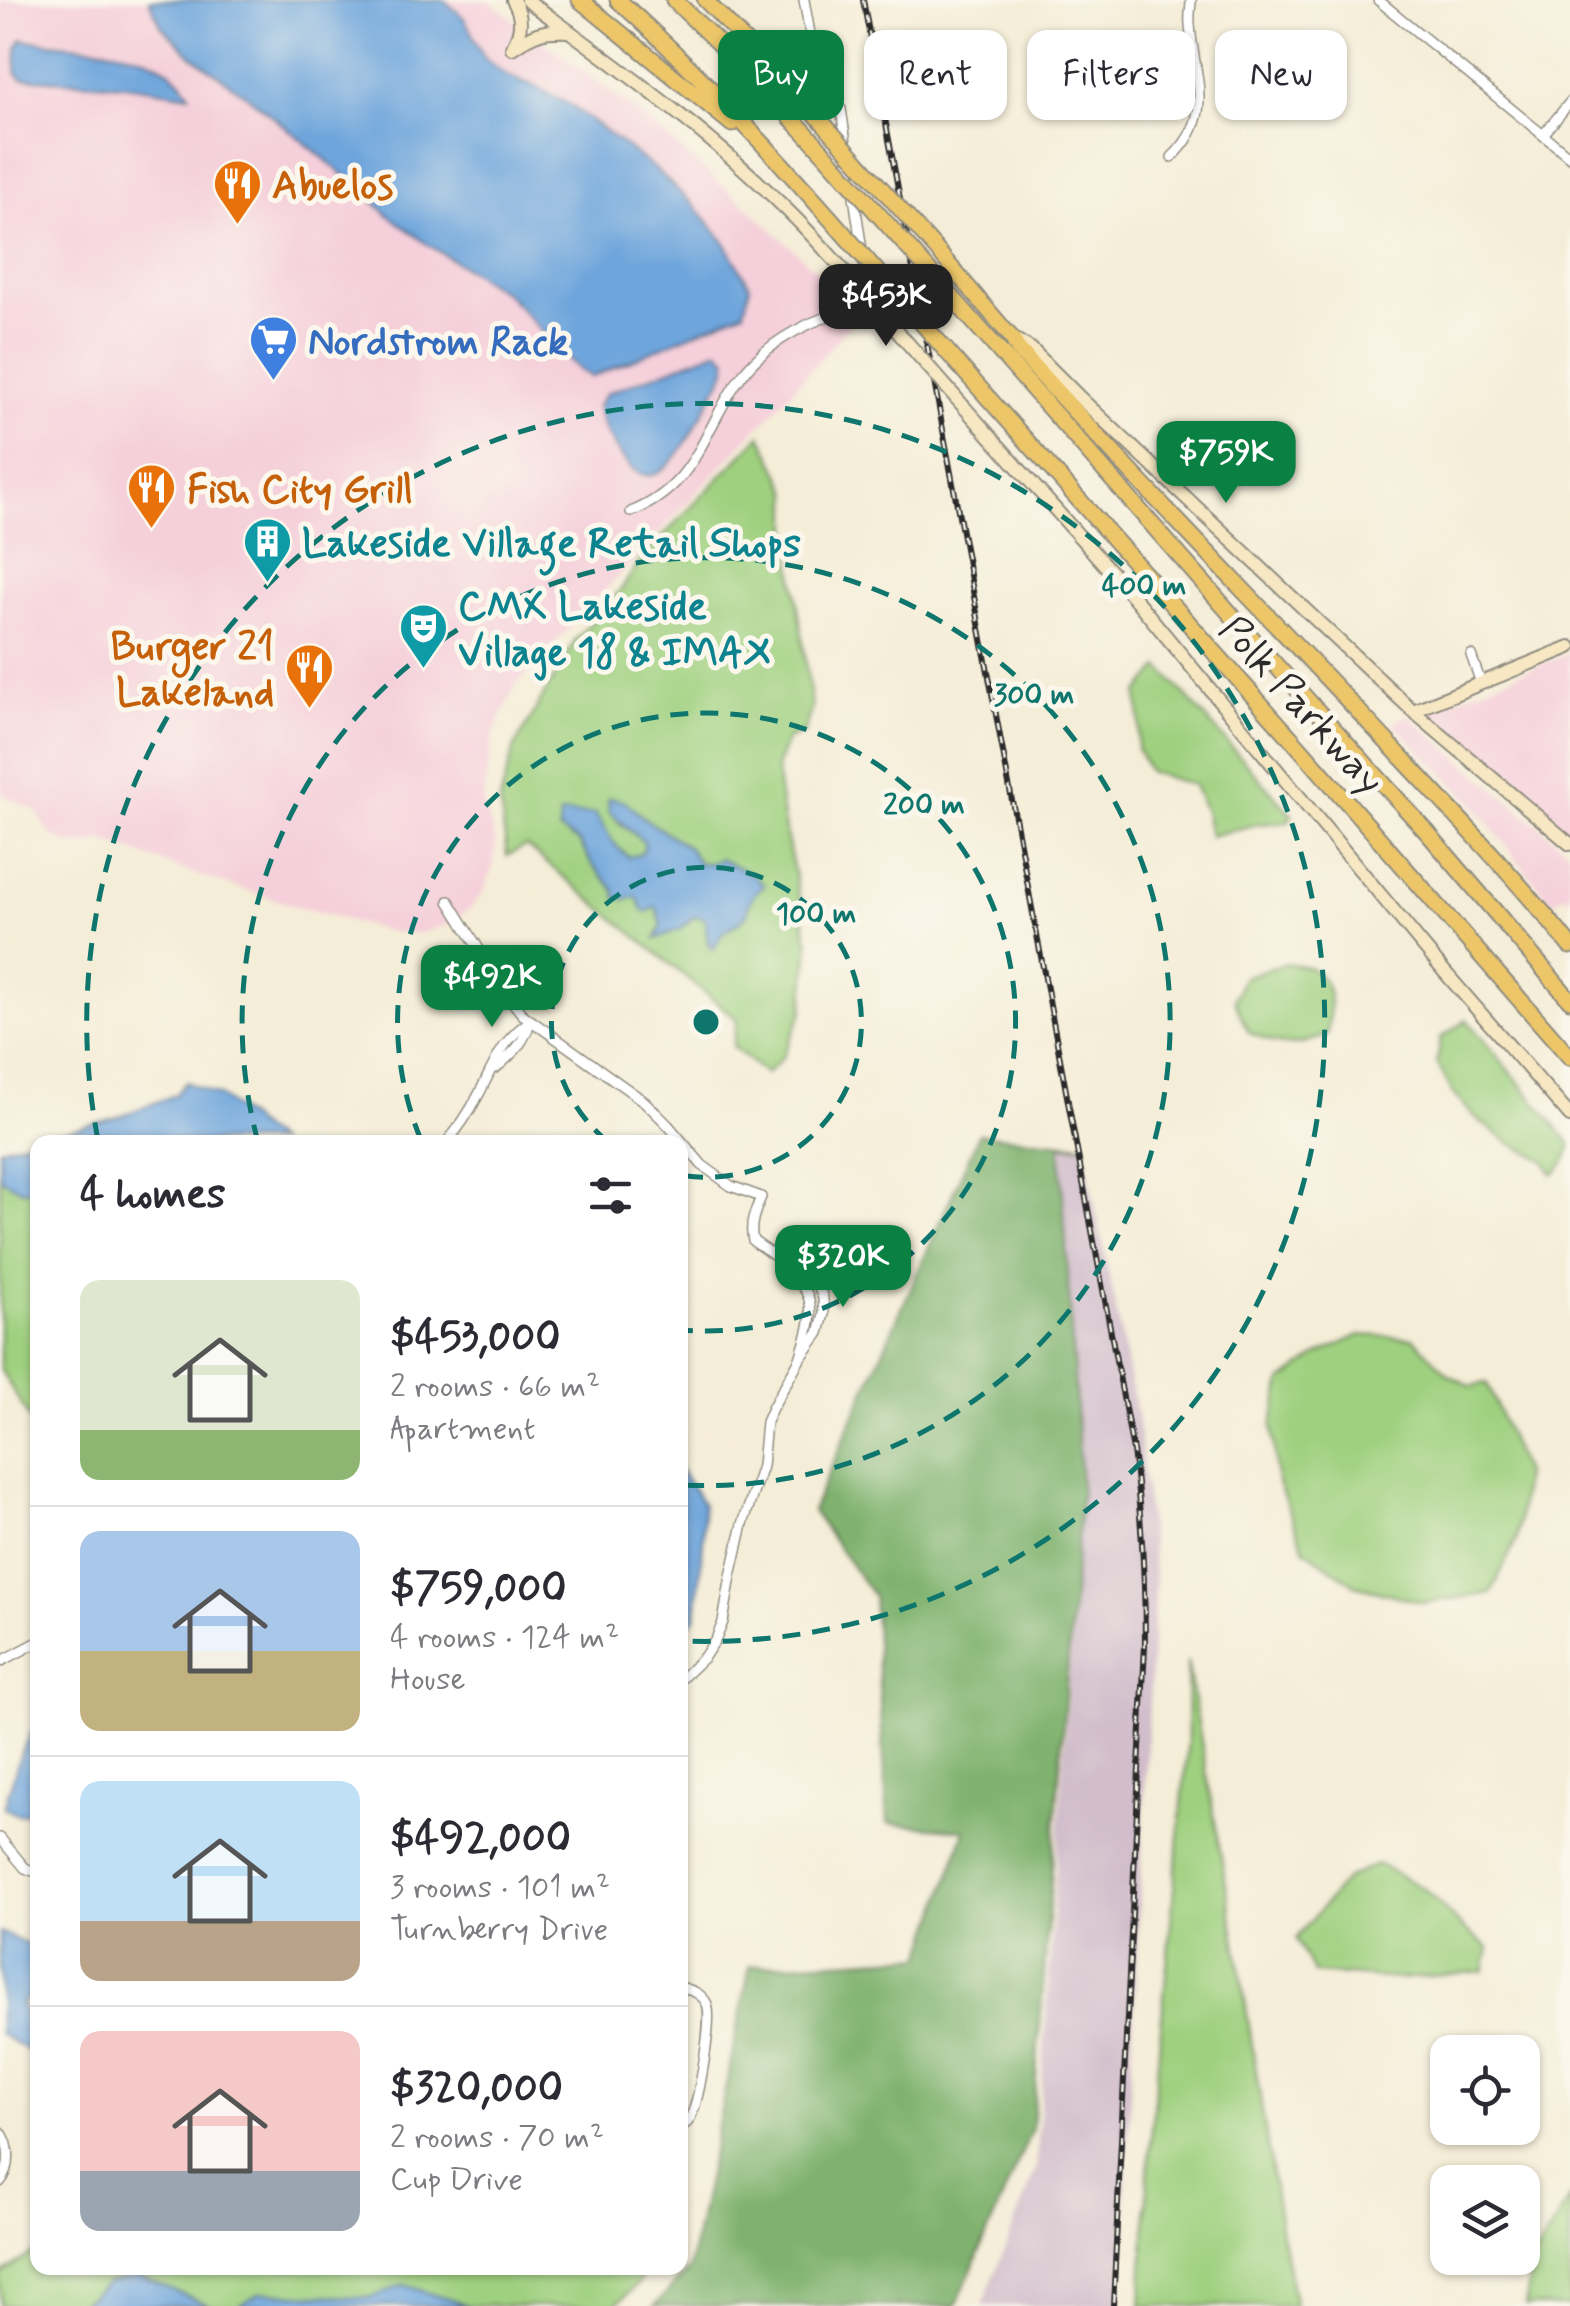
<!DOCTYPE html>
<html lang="en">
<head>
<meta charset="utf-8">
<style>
  :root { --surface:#fff; --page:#f2f2f3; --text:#2b2b33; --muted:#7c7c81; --line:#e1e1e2; --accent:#0b8043 }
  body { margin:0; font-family:Mynerve,sans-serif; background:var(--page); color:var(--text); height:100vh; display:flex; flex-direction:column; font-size:38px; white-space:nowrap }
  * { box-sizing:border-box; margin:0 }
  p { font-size:32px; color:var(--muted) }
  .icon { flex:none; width:55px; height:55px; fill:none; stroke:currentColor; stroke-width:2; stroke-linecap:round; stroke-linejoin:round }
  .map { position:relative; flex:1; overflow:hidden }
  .drawer { position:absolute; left:30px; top:1135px; width:658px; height:1140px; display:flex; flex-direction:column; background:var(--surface); border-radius:20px; box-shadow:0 2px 8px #0004 }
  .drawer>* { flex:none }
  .hud { position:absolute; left:718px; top:30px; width:702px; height:90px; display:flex; gap:20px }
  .buttons { position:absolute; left:1430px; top:2035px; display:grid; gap:20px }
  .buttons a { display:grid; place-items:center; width:110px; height:110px; border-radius:20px; background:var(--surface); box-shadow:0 2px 8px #0004; font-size:50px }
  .price { position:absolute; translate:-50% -85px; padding:0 22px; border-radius:20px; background:var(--accent); color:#fff; font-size:32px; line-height:65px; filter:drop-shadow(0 2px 5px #0008) }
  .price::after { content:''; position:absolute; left:50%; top:60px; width:30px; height:22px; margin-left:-15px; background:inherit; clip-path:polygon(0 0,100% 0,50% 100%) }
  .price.current { background:#222; color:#fff }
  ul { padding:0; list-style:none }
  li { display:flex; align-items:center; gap:30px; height:250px; padding:0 50px }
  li+li { border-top:2px solid var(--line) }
  li span { display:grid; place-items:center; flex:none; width:280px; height:200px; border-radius:20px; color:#555 }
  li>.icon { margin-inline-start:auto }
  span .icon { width:120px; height:120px; fill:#fffc; stroke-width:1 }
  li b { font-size:42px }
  h2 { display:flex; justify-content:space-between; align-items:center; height:120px; padding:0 50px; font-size:42px }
  .chip { padding:0 35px; border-radius:20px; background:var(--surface); box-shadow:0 2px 8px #0004; font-size:35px; line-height:90px }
  .chip.current { background:var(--accent); color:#fff }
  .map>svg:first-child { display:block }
  .built { fill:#f5cfda }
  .industrial { fill:#d1bdcb }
  .green { fill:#9fd07f; stroke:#657e55; stroke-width:2.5; fill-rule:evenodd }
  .forest { fill:#7fb26e; stroke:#556e4c; stroke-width:2.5 }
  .water { fill:#6ea5dc; stroke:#4c6884; stroke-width:2.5 }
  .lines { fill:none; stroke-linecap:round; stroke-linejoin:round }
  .street-casing { stroke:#908c81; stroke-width:12 }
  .secondary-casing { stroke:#908c81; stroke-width:16 }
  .primary-casing { stroke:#908c81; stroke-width:18 }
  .highway-casing { stroke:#908c81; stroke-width:19 }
  .street { stroke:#fff; stroke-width:9 }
  .secondary { stroke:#f7e8c3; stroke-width:12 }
  .primary { stroke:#ecc669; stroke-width:14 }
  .highway { stroke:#ecc669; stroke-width:15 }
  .rail-casing { stroke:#2b2b2b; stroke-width:6 }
  .rail { stroke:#fbf7ec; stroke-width:2.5; stroke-dasharray:8; stroke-linecap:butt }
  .secondary-bridge-casing { stroke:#908c81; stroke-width:16; stroke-linecap:butt }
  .primary-bridge-casing { stroke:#908c81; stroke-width:18; stroke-linecap:butt }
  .highway-bridge-casing { stroke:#908c81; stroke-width:19; stroke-linecap:butt }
  .secondary-bridge { stroke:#f7e8c3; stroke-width:12 }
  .primary-bridge { stroke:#ecc669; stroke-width:14 }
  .highway-bridge { stroke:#ecc669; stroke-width:15 }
  .ring { fill:none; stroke:#0f766e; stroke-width:5; stroke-dasharray:18 12 }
  .labels { text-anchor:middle; stroke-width:10; stroke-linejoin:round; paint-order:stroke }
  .food-label { font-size:40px; font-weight:bold; fill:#c56008; stroke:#fbf7ec; text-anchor:start }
  .shop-label { font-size:40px; font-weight:bold; fill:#366cbe; stroke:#fbf7ec; text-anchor:start }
  .culture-label { font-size:40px; font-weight:bold; fill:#0d838f; stroke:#fbf7ec; text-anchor:start }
  .street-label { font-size:40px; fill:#2b2b2b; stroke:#fbf7ec }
  .centre { fill:#0f766e; stroke:#fbf7ec; stroke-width:5 }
  .ring-label { font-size:30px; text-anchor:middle; font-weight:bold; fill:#0f766e; stroke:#fbf7ec; stroke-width:10; stroke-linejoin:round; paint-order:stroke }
</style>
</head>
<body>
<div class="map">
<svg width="1570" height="2306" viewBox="0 0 1570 2306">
  <rect width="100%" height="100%" fill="#fbf7ec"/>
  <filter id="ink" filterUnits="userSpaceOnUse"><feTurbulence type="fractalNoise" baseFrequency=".01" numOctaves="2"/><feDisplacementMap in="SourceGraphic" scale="20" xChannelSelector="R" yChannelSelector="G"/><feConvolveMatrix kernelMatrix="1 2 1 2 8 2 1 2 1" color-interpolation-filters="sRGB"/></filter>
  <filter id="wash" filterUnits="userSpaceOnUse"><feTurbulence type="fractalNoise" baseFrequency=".0048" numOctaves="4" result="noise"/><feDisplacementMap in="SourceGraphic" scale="40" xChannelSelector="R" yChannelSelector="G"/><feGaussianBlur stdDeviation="2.25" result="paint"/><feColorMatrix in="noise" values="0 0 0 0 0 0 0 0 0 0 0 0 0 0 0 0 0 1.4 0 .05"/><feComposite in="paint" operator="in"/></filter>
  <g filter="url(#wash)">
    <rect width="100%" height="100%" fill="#f4edd7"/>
    <!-- built -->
    <g class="built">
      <polygon points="0,0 488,0 636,111 752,211 821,275 856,318 781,403 515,686 493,735 483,802 496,842 493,867 484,891 470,908 449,924 422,933 391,932 293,905 194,874 102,840 86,845 69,844 51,835 36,811 0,793"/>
      <polygon points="1570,653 1570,836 1423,712"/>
      <polygon points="1408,715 1570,852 1570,899 1564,895 1551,903 1473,803 1392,723"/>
    </g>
    <!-- industrial -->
    <polygon class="industrial" points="1060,1145 1083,1145 1138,1420 1155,1583 1120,2306 982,2306 1036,2169 1081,1490"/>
    <!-- green -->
    <g class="green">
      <path d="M 761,435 L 789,492 L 789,542 L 812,707 L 804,732 L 788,738 L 776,767 L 783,819 L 809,945 L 803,1011 L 782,1058 L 766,1074 L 733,1047 L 737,1019 L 526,846 L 507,856 L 500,800 L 514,748 L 576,639 L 621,590 L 641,559 ZM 595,814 L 611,841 L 628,857 L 638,856 L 644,850 L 644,842 L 619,823 L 648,821 L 689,848 L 698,863 L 712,863 L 753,894 L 748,903 L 747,915 C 731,932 724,924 714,948 L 708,943 L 706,918 L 694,916 L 682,928 L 657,937 L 662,925 L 656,907 L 643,910 L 638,897 L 615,890 L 591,863 L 580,843 L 559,830 L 560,815 Z"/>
      <polygon points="1160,667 1292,815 1288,822 1258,824 1210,836 1206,814 1194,785 1149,772 1137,749 1140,722 1138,693"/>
      <path d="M 1286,963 C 1293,965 1303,965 1310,968 C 1335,981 1331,1012 1327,1035 C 1289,1049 1284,1047 1248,1032 L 1234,999 L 1244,977 Z"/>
      <path d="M 1467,1020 L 1570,1143 C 1570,1156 1563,1167 1553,1175 L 1545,1161 L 1510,1143 L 1490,1129 L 1472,1114 L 1453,1093 L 1437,1063 L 1441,1038 Z"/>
      <polygon points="0,1178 22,1190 37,1189 37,1431 0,1369"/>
      <polygon points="1360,1335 1413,1338 1449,1375 1471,1386 1487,1383 1524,1473 1517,1538 1491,1593 1424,1603 1355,1585 1305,1550 1277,1481 1272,1425 1282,1381 1319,1354"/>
      <polygon points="1187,1661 1236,1942 1281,2233 1295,2306 1141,2306 1149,2157 1188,1739"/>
      <polygon points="1378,1864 1423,1888 1462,1927 1489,1949 1484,1971 1400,1979 1314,1973 1296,1939 1347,1878"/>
      <polygon points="1570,2198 1570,2306 1525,2306 1533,2259"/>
      <polygon points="37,2250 38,2268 645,2268 639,2283 614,2306 469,2306 404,2285 369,2298 261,2292 239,2306 211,2306 137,2275 107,2283 78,2306 0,2306 0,2275"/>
    </g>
    <!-- forest -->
    <polygon class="forest" points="979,1134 1083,1145 1060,1146 1081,1490 1032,2129 956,2306 654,2306 689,2269 750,1966 923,1956 965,1830 888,1823 873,1596 812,1511"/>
    <!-- water -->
    <g class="water">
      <polygon points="149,0 444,0 464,18 484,57 503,73 536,87 570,105 655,169 694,205 724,241 750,286 744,311 592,377 581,371 567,358 507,294 427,244 387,214 355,184 259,105 191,55 162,27"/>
      <path d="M 22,39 C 75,50 161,39 190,95 L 126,85 L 21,78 L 16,72 L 17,48 Z"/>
      <path d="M 719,350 L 727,359 L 726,370 C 718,386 709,402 700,418 C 686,442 657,503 625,461 C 612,444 601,426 597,406 L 607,393 Z"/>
      <path d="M 611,798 L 624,801 L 648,821 L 689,848 L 698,863 L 712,863 L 719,859 L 751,873 L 764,885 C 753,894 748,900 747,914 C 731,933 724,923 714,949 L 708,943 L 705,918 L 694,916 L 682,928 L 656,939 L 662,925 L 656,907 L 646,912 L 643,910 L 637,897 L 627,899 L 616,898 L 615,890 L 591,863 L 580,843 L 559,830 L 560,814 L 595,814 C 606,829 612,845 628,857 L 638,855 L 644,850 L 644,842 L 609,812 L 608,799 Z"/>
      <polygon points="186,1082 220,1096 277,1142 38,1142 37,1189 22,1190 0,1178 0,1148 118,1117 175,1095"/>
      <polygon points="680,1470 703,1504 703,1544 696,1616 690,1624 680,1620"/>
      <polygon points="37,1722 37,1798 27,1813 18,1815 4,1808 20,1755"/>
      <polygon points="0,1932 37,1949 37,1996 32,1996 21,2003 26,2015 37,2023 37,2056 0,2034"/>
      <polygon points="137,2275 211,2306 78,2306 107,2283"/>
      <polygon points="404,2285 469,2306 239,2306 261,2292 369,2298"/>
    </g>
  </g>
  <g filter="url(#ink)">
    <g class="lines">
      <defs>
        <g id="street">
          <polyline points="1378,0 1570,157"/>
          <polyline points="1543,135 1570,102"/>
          <path d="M 1172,157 C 1217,114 1193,76 1190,24 C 1189,16 1191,8 1191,0"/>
          <path d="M 631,512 C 695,486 701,437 735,385 C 764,340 818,315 870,304 L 841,109 L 812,45 L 804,0"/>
          <polyline points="1471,655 1481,683"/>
          <path d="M 449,901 L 510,999 L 522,1014 L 645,1102 L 668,1125 L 702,1165 L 731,1186 L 761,1197 C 755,1212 749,1224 753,1241 L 786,1264"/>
          <path d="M 496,1068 C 512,1054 524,1044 530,1022"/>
          <path d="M 447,1142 C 459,1128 470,1111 479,1094 C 493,1067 503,1037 531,1021"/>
          <polyline points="0,1662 38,1642"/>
          <path d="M 680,1680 L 704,1657 L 716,1639 L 723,1622 L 731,1576 L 743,1524 L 762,1466 L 766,1422 L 772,1408 L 800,1359 L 819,1333 L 824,1314 L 823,1298 L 817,1283 L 810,1274 L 800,1266 L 786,1264 C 791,1275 800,1282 806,1292 C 817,1313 806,1338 800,1359"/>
          <polyline points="0,1838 25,1868 38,1873"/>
          <path d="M 680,1987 C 691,1990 702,1993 707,2004 C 713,2018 699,2101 691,2116 C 687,2124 688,2122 680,2127"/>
          <path d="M 0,2131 C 11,2144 12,2169 0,2182"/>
        </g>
        <g id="secondary">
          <path d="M 527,0 C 615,65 707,130 784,207 C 803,225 820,244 837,263"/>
          <path d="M 513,46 C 522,30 523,16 513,0"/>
          <path d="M 512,48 C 534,33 542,30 569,31"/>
          <polyline points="1012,338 1031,349 1078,396 1413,711 1570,844"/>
          <polyline points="965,408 1136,600 1443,970 1570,1116"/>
          <polyline points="1413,711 1570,647"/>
        </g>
        <g id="primary">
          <polyline points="705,0 808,106"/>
          <polyline points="935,248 1012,338"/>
        </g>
        <g id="highway">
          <polyline points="580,0 732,124"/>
          <path d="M 618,0 C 693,67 762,141 829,217"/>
          <polyline points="674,0 745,69 814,142"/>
          <polyline points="944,288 1272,661 1427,832 1570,1000"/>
          <path d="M 1012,338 L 1018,349 C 1143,489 1276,622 1403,759 C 1460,820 1518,880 1570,946"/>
          <polyline points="958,364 1298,746 1570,1057"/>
        </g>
      </defs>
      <!-- street casing -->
      <use href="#street" class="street-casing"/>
      <!-- secondary casing -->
      <use href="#secondary" class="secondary-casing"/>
      <!-- primary casing -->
      <use href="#primary" class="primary-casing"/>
      <!-- highway casing -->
      <use href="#highway" class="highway-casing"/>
      <!-- street -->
      <use href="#street" class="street"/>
      <!-- secondary -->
      <use href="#secondary" class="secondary"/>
      <!-- primary -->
      <use href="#primary" class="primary"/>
      <!-- highway -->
      <use href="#highway" class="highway"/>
      <defs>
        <path id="rail" d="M 863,0 L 1133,1451 C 1142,1516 1145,1580 1145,1645 L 1113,2306"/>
      </defs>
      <!-- rail casing -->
      <use href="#rail" class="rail-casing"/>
      <!-- rail -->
      <use href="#rail" class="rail"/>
      <defs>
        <polyline id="secondary-bridge" points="837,263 965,408"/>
        <polyline id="primary-bridge" points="808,106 935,248"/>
        <g id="highway-bridge">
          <polyline points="814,142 944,288"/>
          <polyline points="829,217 958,364"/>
        </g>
      </defs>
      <!-- secondary-bridge casing -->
      <use href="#secondary-bridge" class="secondary-bridge-casing"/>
      <!-- primary-bridge casing -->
      <use href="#primary-bridge" class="primary-bridge-casing"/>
      <!-- highway-bridge casing -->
      <use href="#highway-bridge" class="highway-bridge-casing"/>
      <!-- secondary-bridge -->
      <use href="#secondary-bridge" class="secondary-bridge"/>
      <!-- primary-bridge -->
      <use href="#primary-bridge" class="primary-bridge"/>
      <!-- highway-bridge -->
      <use href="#highway-bridge" class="highway-bridge"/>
    </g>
  </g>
  <!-- distance rings -->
  <g class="ring">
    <path d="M608 1142A155 155 0 1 1 680 1175"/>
    <path d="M421 1140A309 309 0 1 1 682 1330"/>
    <path d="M258 1142A464 464 0 1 1 682 1485"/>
    <path d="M98 1140A619 619 0 1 1 684 1641"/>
  </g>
  <!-- icons -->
  <defs>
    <symbol id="restaurant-pin" viewBox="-11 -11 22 30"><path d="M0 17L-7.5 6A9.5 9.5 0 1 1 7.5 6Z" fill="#e8710a" stroke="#fbf7ec"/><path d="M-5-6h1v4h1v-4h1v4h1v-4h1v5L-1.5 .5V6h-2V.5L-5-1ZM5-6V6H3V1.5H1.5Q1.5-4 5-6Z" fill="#fff"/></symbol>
    <symbol id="supermarket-pin" viewBox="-11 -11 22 30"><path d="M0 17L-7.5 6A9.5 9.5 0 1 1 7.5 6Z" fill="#3f7fe0" stroke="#fbf7ec"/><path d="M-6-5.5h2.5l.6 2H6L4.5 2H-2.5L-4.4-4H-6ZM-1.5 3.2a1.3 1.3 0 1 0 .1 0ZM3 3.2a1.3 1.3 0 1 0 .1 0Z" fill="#fff"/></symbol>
    <symbol id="building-pin" viewBox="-11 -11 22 30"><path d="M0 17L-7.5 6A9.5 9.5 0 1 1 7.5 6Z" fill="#0f9aa8" stroke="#fbf7ec"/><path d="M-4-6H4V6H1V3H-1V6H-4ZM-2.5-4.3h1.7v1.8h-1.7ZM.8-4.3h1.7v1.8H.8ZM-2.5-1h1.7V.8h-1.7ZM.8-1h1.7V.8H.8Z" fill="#fff"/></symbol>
    <symbol id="theatre-pin" viewBox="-11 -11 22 30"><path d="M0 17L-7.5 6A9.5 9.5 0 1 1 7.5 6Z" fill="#0f9aa8" stroke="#fbf7ec"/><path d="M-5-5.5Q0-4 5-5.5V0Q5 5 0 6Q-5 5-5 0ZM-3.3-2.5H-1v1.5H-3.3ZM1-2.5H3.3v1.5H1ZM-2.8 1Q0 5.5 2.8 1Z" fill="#fff"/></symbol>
  </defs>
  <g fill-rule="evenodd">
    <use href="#restaurant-pin" x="210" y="156" width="55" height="75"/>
    <use href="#supermarket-pin" x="246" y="312" width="55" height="75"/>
    <use href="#restaurant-pin" x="124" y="460" width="55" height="75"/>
    <use href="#building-pin" x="240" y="514" width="55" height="75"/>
    <use href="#theatre-pin" x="396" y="600" width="55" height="75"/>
    <use href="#restaurant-pin" x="282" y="640" width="55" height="75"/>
  </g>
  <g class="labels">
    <!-- food labels -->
    <g class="food-label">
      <text x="272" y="198">Abuelos</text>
      <text x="187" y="502">Fish City Grill</text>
      <text x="274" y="659" text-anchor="end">Burger 21<tspan x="274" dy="46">Lakeland</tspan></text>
    </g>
    <!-- shop labels -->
    <g class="shop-label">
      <text x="308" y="354">Nordstrom Rack</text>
    </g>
    <!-- culture labels -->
    <g class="culture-label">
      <text x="302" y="556">Lakeside Village Retail Shops</text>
      <text x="458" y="619">CMX Lakeside<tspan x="458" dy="46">Village 18 &amp; IMAX</tspan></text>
    </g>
    <!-- street labels -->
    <g class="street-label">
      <text transform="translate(1303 704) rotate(48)" y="14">Polk Parkway</text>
    </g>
  </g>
  <circle cx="706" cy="1022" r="15" class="centre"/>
  <g class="ring-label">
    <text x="1144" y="595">400 m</text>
    <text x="1034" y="704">300 m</text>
    <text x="924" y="814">200 m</text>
    <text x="816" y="923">100 m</text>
  </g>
</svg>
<div class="buttons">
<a><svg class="icon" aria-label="locate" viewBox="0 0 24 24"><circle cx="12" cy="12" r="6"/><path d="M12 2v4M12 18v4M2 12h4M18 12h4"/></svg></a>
<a><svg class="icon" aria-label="layers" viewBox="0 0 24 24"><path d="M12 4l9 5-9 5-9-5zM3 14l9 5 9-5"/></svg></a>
</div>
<b class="price current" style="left:886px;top:349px">$453K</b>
<b class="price" style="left:1226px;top:506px">$759K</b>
<b class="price" style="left:492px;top:1030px">$492K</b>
<b class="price" style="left:843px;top:1310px">$320K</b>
<div class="hud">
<a class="chip current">Buy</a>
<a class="chip">Rent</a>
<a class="chip">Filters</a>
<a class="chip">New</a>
</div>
<section class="drawer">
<h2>4 homes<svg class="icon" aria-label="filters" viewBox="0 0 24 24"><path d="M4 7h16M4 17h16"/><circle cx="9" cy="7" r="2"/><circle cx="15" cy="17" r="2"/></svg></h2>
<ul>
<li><span style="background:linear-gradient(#dfe7d0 75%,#8fb573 0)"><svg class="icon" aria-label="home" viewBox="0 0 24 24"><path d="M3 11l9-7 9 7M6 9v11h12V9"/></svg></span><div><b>$453,000</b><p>2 rooms · 66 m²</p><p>Apartment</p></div></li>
<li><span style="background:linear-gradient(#a9c7e8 60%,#c2b280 0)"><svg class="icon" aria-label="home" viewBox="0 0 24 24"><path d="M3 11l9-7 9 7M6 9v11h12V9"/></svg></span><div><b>$759,000</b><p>4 rooms · 124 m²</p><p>House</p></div></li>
<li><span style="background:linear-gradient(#bfe0f5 70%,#b9a48a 0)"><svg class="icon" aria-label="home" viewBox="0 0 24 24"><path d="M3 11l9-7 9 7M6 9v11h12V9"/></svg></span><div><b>$492,000</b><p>3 rooms · 101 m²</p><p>Turnberry Drive</p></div></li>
<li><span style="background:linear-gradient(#f6c9c9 70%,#9aa5b1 0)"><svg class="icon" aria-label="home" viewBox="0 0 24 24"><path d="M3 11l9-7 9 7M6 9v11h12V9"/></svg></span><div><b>$320,000</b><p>2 rooms · 70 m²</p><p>Cup Drive</p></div></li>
</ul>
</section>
</div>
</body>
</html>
